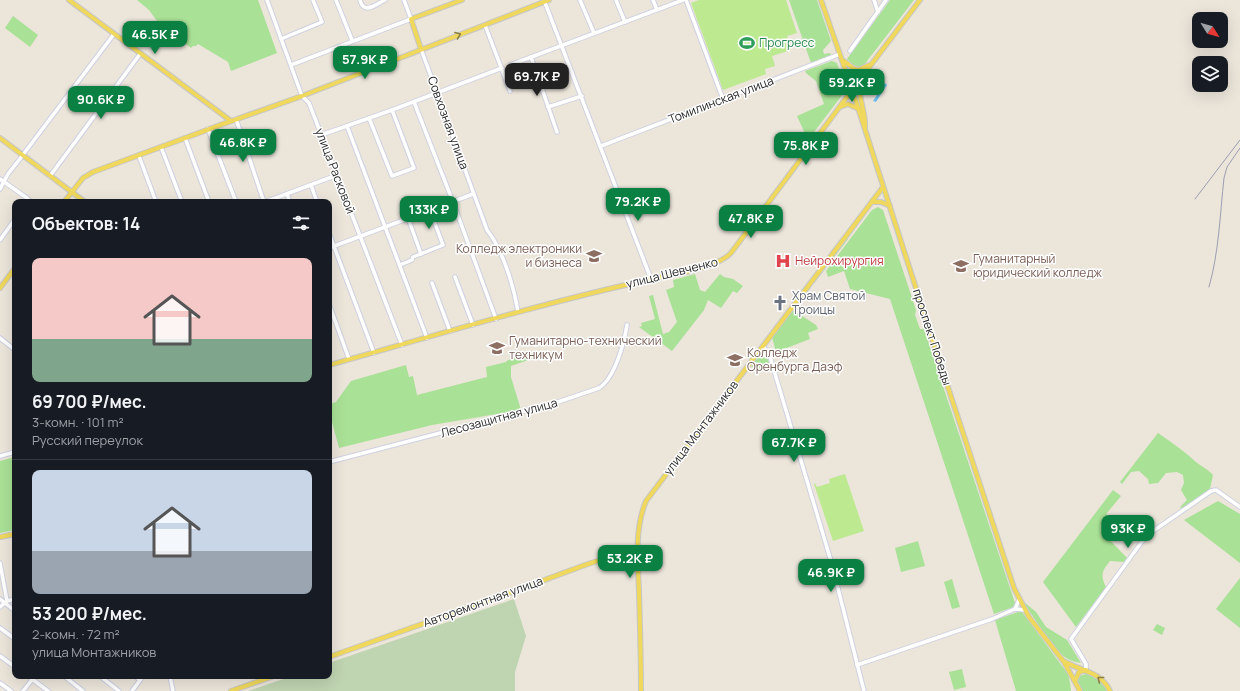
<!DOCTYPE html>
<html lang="ru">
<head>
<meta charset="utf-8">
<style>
  :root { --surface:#171b24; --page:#20242c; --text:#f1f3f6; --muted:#9ea1a6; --line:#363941; --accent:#0b8043 }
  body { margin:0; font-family:Manrope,sans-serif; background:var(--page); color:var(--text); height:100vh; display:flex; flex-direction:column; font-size:15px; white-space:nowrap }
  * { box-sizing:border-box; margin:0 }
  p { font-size:13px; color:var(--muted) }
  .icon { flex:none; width:22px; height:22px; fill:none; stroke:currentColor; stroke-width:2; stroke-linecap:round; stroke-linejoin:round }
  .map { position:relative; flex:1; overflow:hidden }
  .panel { position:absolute; left:12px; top:199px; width:320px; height:480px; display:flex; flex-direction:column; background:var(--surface); border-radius:8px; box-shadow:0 4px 16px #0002 }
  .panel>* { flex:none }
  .needle { width:26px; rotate:127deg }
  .buttons { position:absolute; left:1192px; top:12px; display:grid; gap:8px }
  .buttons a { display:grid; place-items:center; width:36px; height:36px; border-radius:8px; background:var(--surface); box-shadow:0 4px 16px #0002; font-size:20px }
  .price { position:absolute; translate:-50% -34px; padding:0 9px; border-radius:8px; background:var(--accent); color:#fff; font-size:13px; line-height:26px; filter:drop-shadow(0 1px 2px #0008) }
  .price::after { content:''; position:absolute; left:50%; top:24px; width:12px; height:9px; margin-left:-6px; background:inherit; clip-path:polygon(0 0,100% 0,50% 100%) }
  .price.active { background:#222; color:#fff }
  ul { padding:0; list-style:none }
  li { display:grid; align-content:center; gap:8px; height:212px; padding:0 20px }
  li+li { border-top:1px solid var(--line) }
  li span { display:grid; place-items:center; height:124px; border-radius:8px; color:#555 }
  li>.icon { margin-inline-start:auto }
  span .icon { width:72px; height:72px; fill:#fffc; stroke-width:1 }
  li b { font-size:17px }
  h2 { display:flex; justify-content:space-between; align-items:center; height:48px; padding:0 20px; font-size:17px }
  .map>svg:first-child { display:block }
  .green { fill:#a9e196 }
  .cemetery { fill:#bfd4b1 }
  .pitch { fill:#bde991 }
  .water { fill:#6cc0ed }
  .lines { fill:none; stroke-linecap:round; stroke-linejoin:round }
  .minor-casing { stroke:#cfd1e1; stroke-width:5.5 }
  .major-casing { stroke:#c7c7c7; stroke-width:6 }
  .minor { stroke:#fff; stroke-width:3.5 }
  .major { stroke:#efd85b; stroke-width:4 }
  .rail { stroke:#9d9eb2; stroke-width:1 }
  .oneway { stroke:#8c8042 }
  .labels { text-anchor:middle; stroke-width:3; stroke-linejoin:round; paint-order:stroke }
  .leisure-label { font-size:12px; fill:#27864d; stroke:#fff; text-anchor:start }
  .street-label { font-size:12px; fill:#282828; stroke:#fff }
  .education-label { font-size:12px; fill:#785e54; stroke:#fff; text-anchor:start }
  .health-label { font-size:12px; fill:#be3a42; stroke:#fff; text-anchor:start }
  .worship-label { font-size:12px; fill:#5b616d; stroke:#fff; text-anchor:start }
</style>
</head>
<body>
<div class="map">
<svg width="1240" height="691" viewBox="0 0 1240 691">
  <rect width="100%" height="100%" fill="#ebe5da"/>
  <!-- green -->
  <g class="green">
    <polygon points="137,0 258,0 277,53 231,71 228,62 198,44 196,46 193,46 191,48 157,21 149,10"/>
    <polygon points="789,0 817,0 831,41 823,50 824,54 830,53 831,56 811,63"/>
    <path d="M 890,0 L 914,0 L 864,65 C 856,68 853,65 847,59 Z"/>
    <polygon points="13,16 38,35 30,47 5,28"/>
    <polygon points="832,61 837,63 842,78 841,81 843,83 846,90 808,140 797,116 824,104 816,81 806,73 805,71"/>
    <polygon points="878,207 883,210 916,310 915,315 920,329 924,329 1016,606 994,614 890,299 850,289 844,271 828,277 826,271 872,210"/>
    <polygon points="847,239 848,239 815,282 815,280"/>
    <polygon points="695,274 700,290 705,292 720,274 724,277 733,279 743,286 737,293 733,291 721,308 708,300 704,310 672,351 639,327 642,326 641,323 655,319 649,296 653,295 663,334 669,332 677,322 666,290 674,287 673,280"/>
    <polygon points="793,310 816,325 818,329 808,333 810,339 776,352 772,337"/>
    <polygon points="535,352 537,357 511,366 511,377 521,410 432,425 339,448 331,418 329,418 329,404 336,402 351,381 406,365 409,377 413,376 417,395 487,377 486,367 506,362 508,360"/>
    <path d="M 758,354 C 765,355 768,358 770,365 L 768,367 L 755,371 L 751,365 Z"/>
    <path d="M 1158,433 C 1171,442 1184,451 1196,462 C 1202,467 1208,469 1213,475 L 1210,489 L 1185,507 L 1180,508 L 1181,506 L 1187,500 L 1181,490 L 1184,483 L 1183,475 L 1177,472 L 1166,473 L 1158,483 L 1149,484 L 1148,479 L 1139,471 L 1131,472 L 1122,484 L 1120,482 Z"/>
    <polygon points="15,457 15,530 0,533 0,461"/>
    <path d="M 1113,490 L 1121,496 L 1107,513 L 1104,534 L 1127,558 L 1124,562 L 1110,561 C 1102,571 1100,575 1106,587 L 1076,627 L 1043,582 Z"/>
    <polygon points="1218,501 1240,514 1240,563 1184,520"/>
    <polygon points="918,541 925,566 901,572 895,548"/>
    <polygon points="1240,578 1240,628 1216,609"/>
    <polygon points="952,579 960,607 952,609 944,582"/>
    <path d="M 1024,602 L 1036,612 L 1046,627 L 1067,640 L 1081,663 C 1075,662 1071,661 1066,658 C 1053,648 1033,617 1024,602 Z"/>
    <polygon points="1018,612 1022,612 1068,674 1070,683 1071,691 1016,691 995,620"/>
    <polygon points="1157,624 1165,628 1162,635 1153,630"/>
    <polygon points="962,669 966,687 954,690 949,672"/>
    <path d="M 1086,674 C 1096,676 1102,683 1108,691 L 1082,691 L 1077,682 L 1079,676 Z"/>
  </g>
  <!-- cemetery -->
  <polygon class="cemetery" points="514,599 526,636 515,672 515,691 248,691 292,676 329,676 329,663"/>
  <!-- pitch -->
  <g class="pitch">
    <polygon points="699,0 786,0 797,33 787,36 791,50 772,56 775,66 765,69 766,74 723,90 691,3"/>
    <polygon points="845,474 864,531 833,541 814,484 815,483 817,487 830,483 829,479"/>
  </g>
  <!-- water -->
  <polygon class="water" points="885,83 887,85 876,102 873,101"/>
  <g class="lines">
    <defs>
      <g id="minor">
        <polyline points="267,0 299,88 302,96 309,103 402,345"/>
        <polyline points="336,0 352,40"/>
        <path d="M 360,0 C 361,2 361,5 363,6 C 368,12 380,2 385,0"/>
        <polyline points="544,0 651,279"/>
        <polyline points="580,0 594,33"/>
        <polyline points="616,0 625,22"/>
        <polyline points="653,0 657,10"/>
        <polyline points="686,0 723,99"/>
        <polyline points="874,0 878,12"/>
        <polyline points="485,25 510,91"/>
        <polyline points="281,39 322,22 313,0"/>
        <path d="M 421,49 L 487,230 C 503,250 514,287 518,312"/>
        <polyline points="850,51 886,0"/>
        <polyline points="531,57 557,132"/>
        <polyline points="291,65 411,19 404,0"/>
        <polyline points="510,65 683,0"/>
        <polyline points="414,102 453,202 496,319"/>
        <polyline points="548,107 582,96"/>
        <polyline points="369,118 392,176 414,168 392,110"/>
        <polyline points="236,119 264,202"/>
        <polyline points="347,126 427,338"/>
        <polyline points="208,129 236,202"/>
        <polyline points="321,135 392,110 502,68"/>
        <polyline points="185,138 209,202"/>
        <polyline points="601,146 840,54"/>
        <polyline points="161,147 182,202"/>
        <polyline points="139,156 156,202"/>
        <polyline points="50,176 140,54"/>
        <polyline points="0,179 27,198 29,200 28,202"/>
        <polyline points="311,185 317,202"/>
        <polyline points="0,189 8,174 19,160 114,34"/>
        <polyline points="287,194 290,202"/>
        <polyline points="265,202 337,175"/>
        <polyline points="408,218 421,254"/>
        <polyline points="329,233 374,353"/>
        <polyline points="0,240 15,219"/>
        <polyline points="329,248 473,194"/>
        <polyline points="400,265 412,260 413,257 443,245 430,210"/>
        <polyline points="455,277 473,325"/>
        <polyline points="432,283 450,331"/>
        <polyline points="329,304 349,359"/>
        <polyline points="0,338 15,350"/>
        <polyline points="763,346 770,357 831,561 864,691"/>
        <polyline points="0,456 15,452"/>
        <path d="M 329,462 L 555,403 L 599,388 C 615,378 624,343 627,325"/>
        <polyline points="0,563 7,601"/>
        <polyline points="0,599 15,611"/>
        <polyline points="0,607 7,601 15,599"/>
        <polyline points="1015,609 1019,600"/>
        <polyline points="0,628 15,639"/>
        <polyline points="0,656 15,667"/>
        <polyline points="857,665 992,619 1015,609 1025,610"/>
        <polyline points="1086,670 1086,664 1071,639 1146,536 1211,491 1216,490 1240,507"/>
        <polyline points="28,676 48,691"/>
        <polyline points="64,676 83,691"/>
        <polyline points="100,676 119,691"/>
        <polyline points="135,676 140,680"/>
        <polyline points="170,676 173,691"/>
        <polyline points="0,683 11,691"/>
        <polyline points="23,691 35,676"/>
        <polyline points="132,691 143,676"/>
      </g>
      <g id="major">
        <polyline points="69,0 231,121"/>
        <polyline points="821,0 852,89 940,363 1014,588 1029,617 1064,662 1080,691"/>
        <polyline points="421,49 411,19 462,0"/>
        <polyline points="844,61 853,68 858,70 869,65"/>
        <path d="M 860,81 C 857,97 866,111 865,127"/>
        <polyline points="840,107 848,104 859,109"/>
        <polyline points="0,138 85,202"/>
        <polyline points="64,202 83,178 93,172 223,124 302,96 549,0"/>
        <polyline points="872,202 881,202 890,206"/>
        <polyline points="0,288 15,268"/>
        <path d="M 329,365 C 436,335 543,303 652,279 C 673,274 716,269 731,253 L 861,78 L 920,0"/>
        <polyline points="0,537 15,534"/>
        <polyline points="329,657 493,599 585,565 628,551 637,549"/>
        <path d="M 1065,662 C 1082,671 1101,672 1110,691"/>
        <polyline points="1075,681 1079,672 1086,670"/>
        <polyline points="231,691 274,676"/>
        <path d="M 641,691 C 641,658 640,625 639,592 C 638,562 634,530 646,501 L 883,187"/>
      </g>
    </defs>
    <!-- minor casing -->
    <use href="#minor" class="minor-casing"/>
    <!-- major casing -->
    <use href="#major" class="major-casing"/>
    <!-- minor -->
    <use href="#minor" class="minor"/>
    <!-- major -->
    <use href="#major" class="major"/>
    <!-- rail -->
    <g class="rail">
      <polyline points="1195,199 1240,140"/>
      <path d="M 1209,287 C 1219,252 1220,214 1224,178 L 1227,167 L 1240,148"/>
    </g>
  </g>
  <!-- one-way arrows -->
  <defs><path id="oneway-chevron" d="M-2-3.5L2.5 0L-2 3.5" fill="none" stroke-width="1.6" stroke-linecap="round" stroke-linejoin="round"/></defs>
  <g class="oneway">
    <use href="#oneway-chevron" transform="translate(458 35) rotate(-21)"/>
    <use href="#oneway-chevron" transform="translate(1100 679) rotate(-142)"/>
  </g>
  <!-- icons -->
  <defs>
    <symbol id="stadium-bare" viewBox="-9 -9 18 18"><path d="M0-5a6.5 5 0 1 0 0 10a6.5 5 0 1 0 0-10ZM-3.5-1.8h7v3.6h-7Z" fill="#2e9e5b" stroke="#fff" stroke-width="2.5" paint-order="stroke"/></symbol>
    <symbol id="university-bare" viewBox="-9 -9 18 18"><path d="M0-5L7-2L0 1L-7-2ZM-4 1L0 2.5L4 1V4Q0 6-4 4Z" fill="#8d6e63" stroke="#fff" stroke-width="2.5" paint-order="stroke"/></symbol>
    <symbol id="hospital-bare" viewBox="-9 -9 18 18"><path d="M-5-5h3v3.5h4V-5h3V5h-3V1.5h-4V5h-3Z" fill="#e0444e" stroke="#fff" stroke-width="2.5" paint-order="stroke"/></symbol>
    <symbol id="church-bare" viewBox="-9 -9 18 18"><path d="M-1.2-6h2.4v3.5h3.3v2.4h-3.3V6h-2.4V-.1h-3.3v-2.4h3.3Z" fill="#6b7280" stroke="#fff" stroke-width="2.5" paint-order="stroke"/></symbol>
  </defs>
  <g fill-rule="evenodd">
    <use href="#stadium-bare" x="736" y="32" width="22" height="22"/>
    <use href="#university-bare" x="583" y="245" width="22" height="22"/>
    <use href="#hospital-bare" x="772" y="250" width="22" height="22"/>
    <use href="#university-bare" x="950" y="255" width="22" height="22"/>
    <use href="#church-bare" x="769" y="292" width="22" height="22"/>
    <use href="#university-bare" x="486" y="337" width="22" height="22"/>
    <use href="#university-bare" x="724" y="349" width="22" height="22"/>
  </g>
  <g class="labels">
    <!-- leisure labels -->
    <g class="leisure-label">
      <text x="759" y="47">Прогресс</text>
    </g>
    <!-- street labels -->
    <g class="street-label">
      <text transform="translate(721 100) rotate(-21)" y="4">Томилинская улица</text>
      <text transform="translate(448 123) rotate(70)" y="4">Совхозная улица</text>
      <text transform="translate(335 171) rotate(69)" y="4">улица Расковой</text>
      <text transform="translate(672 273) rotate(-14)" y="4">улица Шевченко</text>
      <text transform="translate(932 337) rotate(72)" y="4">проспект Победы</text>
      <text transform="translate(499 418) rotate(-15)" y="4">Лесозащитная улица</text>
      <text transform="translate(701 428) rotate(-53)" y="4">улица Монтажников</text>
      <text transform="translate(483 602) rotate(-20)" y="4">Авторемонтная улица</text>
    </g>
    <!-- education labels -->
    <g class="education-label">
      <text x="582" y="253" text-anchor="end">Колледж электроники<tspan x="582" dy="14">и бизнеса</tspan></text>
      <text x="973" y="263">Гуманитарный<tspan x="973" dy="14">юридический колледж</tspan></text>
      <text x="509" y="345">Гуманитарно-технический<tspan x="509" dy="14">техникум</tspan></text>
      <text x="747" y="357">Колледж<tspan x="747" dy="14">Оренбурга Даэф</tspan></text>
    </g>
    <!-- health labels -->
    <g class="health-label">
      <text x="795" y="265">Нейрохирургия</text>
    </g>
    <!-- worship labels -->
    <g class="worship-label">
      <text x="792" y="300">Храм Святой<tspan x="792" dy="14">Троицы</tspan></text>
    </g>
  </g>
</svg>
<div class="buttons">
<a><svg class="needle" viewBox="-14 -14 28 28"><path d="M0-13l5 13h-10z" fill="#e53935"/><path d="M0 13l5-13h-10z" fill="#9ea1a6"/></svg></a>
<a><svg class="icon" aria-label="layers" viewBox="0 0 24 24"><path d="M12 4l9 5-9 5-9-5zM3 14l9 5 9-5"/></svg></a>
</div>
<b class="price" style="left:155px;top:55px">46.5K ₽</b>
<b class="price" style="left:365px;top:80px">57.9K ₽</b>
<b class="price active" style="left:537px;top:97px">69.7K ₽</b>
<b class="price" style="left:852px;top:103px">59.2K ₽</b>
<b class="price" style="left:101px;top:120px">90.6K ₽</b>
<b class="price" style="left:243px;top:163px">46.8K ₽</b>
<b class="price" style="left:806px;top:166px">75.8K ₽</b>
<b class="price" style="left:638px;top:222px">79.2K ₽</b>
<b class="price" style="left:429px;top:230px">133K ₽</b>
<b class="price" style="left:751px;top:239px">47.8K ₽</b>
<b class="price" style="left:794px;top:463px">67.7K ₽</b>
<b class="price" style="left:1128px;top:549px">93K ₽</b>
<b class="price" style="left:630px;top:579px">53.2K ₽</b>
<b class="price" style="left:831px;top:593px">46.9K ₽</b>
<section class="panel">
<h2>Объектов: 14<svg class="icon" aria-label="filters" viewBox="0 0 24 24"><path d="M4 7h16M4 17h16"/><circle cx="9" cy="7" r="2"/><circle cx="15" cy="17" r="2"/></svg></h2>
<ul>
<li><span style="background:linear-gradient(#f6c9c9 65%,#7fa58c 0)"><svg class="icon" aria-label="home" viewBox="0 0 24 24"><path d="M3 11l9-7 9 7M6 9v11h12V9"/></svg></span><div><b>69 700 ₽/мес.</b><p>3-комн. · 101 m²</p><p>Русский переулок</p></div></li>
<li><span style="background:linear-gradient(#c9d6e8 65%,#9aa5b1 0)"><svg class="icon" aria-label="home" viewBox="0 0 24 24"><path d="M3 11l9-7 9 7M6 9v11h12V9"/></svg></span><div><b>53 200 ₽/мес.</b><p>2-комн. · 72 m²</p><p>улица Монтажников</p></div></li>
</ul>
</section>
</div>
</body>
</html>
